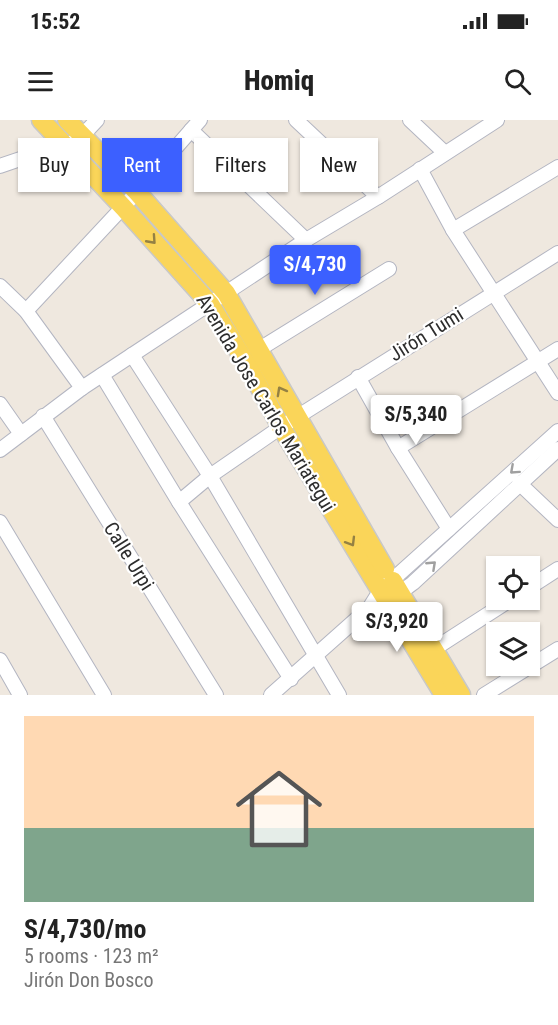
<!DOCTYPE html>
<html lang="en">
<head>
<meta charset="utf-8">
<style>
  :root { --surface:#fff; --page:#f6f6f6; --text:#222; --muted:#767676; --line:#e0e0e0; --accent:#3c60ff }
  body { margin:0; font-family:"Roboto Condensed",sans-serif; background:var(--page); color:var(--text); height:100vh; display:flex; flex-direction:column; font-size:22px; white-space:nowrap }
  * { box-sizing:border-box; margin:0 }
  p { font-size:20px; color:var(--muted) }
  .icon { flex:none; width:33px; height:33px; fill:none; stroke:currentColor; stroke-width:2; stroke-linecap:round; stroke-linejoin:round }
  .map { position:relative; height:575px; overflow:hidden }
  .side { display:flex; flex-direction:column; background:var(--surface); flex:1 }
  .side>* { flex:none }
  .hud { position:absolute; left:18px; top:18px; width:522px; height:54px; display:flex; gap:12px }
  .buttons { position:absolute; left:486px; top:436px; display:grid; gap:12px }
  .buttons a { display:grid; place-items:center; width:54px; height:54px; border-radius:0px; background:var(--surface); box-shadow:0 2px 4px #0004; font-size:30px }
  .price { position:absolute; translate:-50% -51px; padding:0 14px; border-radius:6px; background:#fff; color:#222; font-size:20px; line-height:39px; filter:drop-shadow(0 2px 3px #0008) }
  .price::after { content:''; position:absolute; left:50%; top:36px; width:18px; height:14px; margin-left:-9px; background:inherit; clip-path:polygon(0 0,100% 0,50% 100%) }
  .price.active { background:var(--accent); color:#fff }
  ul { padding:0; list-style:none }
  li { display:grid; align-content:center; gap:12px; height:318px; padding:0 24px }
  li+li { border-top:2px solid var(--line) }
  li span { display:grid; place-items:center; height:186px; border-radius:0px; color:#555 }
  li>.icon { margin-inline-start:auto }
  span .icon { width:108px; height:108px; fill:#fffc; stroke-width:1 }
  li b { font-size:26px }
  .pill { padding:0 21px; border-radius:0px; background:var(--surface); box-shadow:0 2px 4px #0004; font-size:21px; line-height:54px }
  .pill.active { background:var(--accent); color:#fff }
  .status { display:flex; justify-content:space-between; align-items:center; height:42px; padding:0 30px; background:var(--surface); direction:ltr }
  .status svg { height:16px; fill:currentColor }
  header { display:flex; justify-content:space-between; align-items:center; height:78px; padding:0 24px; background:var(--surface); font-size:27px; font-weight:800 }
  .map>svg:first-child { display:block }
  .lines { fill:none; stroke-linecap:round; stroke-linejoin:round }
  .minor-casing { stroke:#b3b5c1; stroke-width:16 }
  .major-casing { stroke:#c8c8c8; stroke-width:21 }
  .minor { stroke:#fff; stroke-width:14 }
  .major { stroke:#fad559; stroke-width:18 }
  .oneway { stroke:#948143 }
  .oneway2 { stroke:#a0a0a0 }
  .labels { text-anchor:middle; stroke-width:4.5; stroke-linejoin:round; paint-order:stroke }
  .street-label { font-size:20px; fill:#2d2d2d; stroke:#fff }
</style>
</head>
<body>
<div class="status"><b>15:52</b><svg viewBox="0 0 49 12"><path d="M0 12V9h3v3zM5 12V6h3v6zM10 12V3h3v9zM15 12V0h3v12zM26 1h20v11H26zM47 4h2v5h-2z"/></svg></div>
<header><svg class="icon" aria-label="menu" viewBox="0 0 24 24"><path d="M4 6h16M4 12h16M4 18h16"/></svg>Homiq<svg class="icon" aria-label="search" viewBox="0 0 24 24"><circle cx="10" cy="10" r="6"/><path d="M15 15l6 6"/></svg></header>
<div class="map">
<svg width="558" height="575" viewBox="0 0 558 575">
  <rect width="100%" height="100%" fill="#efe8df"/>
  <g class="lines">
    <defs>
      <g id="minor">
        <polyline points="296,0 378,77"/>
        <polyline points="410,0 445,33"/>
        <polyline points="191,10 306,120"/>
        <polyline points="0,46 32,35 67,26 82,16 97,0"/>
        <polyline points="420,49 453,110 558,273"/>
        <polyline points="453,110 558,47"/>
        <polyline points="0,166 26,191 82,268"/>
        <polyline points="26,191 137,72 200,0"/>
        <polyline points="258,230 389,149"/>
        <polyline points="132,235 210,356 339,575"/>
        <polyline points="102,255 179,382 291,559"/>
        <polyline points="358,257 398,328 449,409"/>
        <polyline points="0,284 21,314"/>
        <polyline points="43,296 216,575"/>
        <polyline points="398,328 558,229"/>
        <polyline points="0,330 82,268 306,120 378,77 497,0"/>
        <polyline points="519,363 558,400"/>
        <polyline points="179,382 210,356 281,307 558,133"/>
        <polyline points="0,402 104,575"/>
        <polyline points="530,467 558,449"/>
        <polyline points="393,478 413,463 558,329"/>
        <polyline points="434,529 510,480"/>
        <polyline points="0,540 20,575"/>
        <polyline points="271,575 370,487 380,471 558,311"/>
        <polyline points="484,575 558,529"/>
      </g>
      <g id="major">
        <polyline points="41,0 123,87 210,184 248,246 281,307 444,575"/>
        <polyline points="67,0 137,72 226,173 385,449"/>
        <polyline points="393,461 461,575"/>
      </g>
    </defs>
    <!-- minor casing -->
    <use href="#minor" class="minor-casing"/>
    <!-- major casing -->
    <use href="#major" class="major-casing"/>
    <!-- minor -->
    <use href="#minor" class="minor"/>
    <!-- major -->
    <use href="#major" class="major"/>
  </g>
  <!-- one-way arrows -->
  <defs><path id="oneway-chevron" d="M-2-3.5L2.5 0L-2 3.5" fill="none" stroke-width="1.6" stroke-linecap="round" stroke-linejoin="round" transform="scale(1.5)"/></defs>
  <g class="oneway">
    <use href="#oneway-chevron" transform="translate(152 120) rotate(48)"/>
    <use href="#oneway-chevron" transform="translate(281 271) rotate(-119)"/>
    <use href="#oneway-chevron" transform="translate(351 422) rotate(59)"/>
  </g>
  <g class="oneway2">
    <use href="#oneway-chevron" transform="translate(514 350) rotate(138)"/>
    <use href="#oneway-chevron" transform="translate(432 445) rotate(-43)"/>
  </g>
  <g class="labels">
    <!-- street labels -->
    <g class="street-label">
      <text transform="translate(426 214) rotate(-32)" y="7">Jirón Tumi</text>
      <text transform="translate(266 283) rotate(59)" y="7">Avenida Jose Carlos Mariategui</text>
      <text transform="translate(129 436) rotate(58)" y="7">Calle Urpi</text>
    </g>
  </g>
</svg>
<div class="buttons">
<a><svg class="icon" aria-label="locate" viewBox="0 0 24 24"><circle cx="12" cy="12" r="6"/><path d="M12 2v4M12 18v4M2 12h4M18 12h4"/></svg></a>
<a><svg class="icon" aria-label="layers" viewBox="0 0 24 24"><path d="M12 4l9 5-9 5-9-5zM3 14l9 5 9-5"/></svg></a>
</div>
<b class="price active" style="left:315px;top:176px">S/4,730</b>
<b class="price" style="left:416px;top:326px">S/5,340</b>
<b class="price" style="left:397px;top:533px">S/3,920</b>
<div class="hud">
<a class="pill">Buy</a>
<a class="pill active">Rent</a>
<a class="pill">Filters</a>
<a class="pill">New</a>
</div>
</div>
<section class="side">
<ul>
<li><span style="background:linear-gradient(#ffd9b3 60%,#7fa58c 0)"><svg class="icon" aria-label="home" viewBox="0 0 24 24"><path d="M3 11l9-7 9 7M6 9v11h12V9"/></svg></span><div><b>S/4,730/mo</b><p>5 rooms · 123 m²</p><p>Jirón Don Bosco</p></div></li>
</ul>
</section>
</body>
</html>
